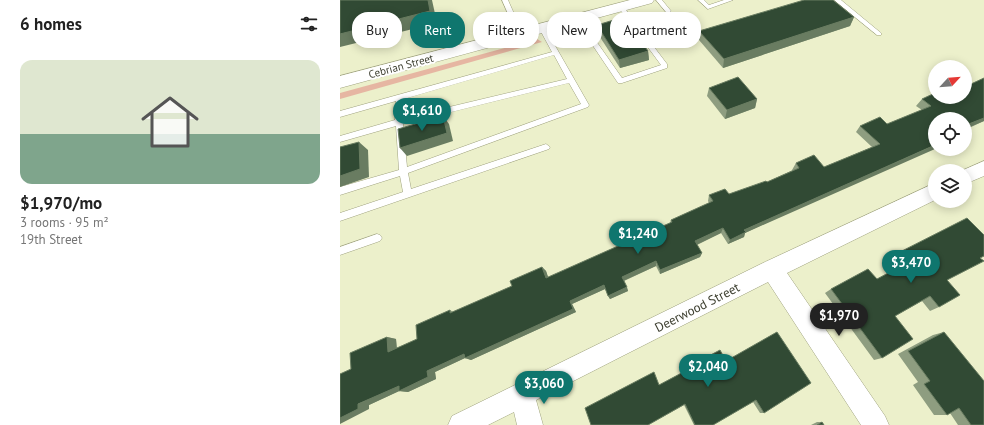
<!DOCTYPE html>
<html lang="en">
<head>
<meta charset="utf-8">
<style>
  :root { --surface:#fff; --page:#f2f2f2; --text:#222; --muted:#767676; --accent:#0f766e }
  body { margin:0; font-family:"PT Sans",sans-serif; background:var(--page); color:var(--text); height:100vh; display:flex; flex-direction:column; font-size:15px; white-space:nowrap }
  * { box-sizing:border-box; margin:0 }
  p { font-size:13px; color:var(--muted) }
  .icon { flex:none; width:22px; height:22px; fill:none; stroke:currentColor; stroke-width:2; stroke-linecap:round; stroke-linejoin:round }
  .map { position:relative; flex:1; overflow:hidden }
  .drawer { display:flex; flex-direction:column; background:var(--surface); width:340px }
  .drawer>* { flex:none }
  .banner { position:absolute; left:12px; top:12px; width:380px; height:36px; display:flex; gap:8px }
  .needle { width:26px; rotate:64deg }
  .controls { position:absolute; left:588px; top:60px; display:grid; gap:8px }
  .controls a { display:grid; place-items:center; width:44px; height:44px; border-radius:50%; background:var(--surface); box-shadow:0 2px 10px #0003; font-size:20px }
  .price { position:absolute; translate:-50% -34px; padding:0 9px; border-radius:14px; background:var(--accent); color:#fff; font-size:13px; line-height:26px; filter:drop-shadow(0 1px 2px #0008) }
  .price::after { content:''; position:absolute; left:50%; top:24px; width:12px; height:9px; margin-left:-6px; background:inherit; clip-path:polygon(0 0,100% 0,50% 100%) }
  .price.active { background:#222; color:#fff }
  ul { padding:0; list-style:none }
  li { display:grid; align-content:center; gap:8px; height:212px; padding:0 20px }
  li span { display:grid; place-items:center; height:124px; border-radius:12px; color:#555 }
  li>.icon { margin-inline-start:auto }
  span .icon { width:72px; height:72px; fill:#fffc; stroke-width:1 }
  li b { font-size:17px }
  h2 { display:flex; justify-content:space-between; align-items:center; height:48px; padding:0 20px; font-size:17px }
  .tag { padding:0 14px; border-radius:16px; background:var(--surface); box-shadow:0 2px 10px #0003; font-size:14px; line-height:36px }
  .tag.active { background:var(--accent); color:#fff }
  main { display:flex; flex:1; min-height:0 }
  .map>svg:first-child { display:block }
  .green { fill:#e6b6a2 }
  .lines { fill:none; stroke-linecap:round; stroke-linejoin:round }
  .service-casing { stroke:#9fa27f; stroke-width:1 }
  .minor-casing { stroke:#9fa27f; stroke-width:1 }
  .tertiary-casing { stroke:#9fa27f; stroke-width:1 }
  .service { fill:#fff; fill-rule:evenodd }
  .minor { fill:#fff; fill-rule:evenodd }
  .tertiary { fill:#fff; fill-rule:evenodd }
  .wall { fill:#8e9d80 }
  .shaded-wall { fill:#697c61 }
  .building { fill:#314a34; stroke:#697c61 }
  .labels { text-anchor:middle; stroke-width:4; stroke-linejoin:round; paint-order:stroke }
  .far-street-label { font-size:11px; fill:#3c3e2f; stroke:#fff }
  .street-label { font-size:13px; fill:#3c3e2f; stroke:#fff }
</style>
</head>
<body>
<main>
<section class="drawer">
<h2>6 homes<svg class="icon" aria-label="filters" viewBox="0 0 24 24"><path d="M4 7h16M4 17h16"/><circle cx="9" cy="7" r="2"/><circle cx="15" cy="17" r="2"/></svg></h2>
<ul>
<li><span style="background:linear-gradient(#dfe7d0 60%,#7fa58c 0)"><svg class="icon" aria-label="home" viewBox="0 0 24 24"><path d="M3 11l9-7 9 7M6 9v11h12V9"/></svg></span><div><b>$1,970/mo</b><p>3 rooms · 95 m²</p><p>19th Street</p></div></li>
</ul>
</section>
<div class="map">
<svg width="644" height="425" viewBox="0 0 644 425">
  <rect width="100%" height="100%" fill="#ecf0cb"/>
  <!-- green -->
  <polygon class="green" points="197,39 202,42 0,99 0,93"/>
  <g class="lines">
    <defs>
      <g id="service">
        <polygon points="162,0 168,0 183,34 182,35 177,34"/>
        <polygon points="316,0 322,0 331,11 330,12 326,12"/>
        <polygon points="358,0 364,0 369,5 384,0 393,0 368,9"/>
        <polygon points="494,0 501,0 541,33 541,35 537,35"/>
        <polygon points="279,6 283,6 327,64 327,68 282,83 278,83 235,19 240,18 282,78 321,65 279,8"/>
        <path d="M 202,26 L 205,28 L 249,105 L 248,107 L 68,173 L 71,189 L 206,144 L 210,147 L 209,149 L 0,221 L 0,213 L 63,192 L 60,176 L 0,195 L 0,187 L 59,170 L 56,126 L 0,142 L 0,136 L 55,120 L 56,101 L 0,117 L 0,111 L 212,52 L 199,28 ZM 214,55 L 227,79 L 63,118 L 64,99 ZM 229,83 L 241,104 L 67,167 L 63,124 Z"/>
        <polygon points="37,234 40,235 42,238 40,241 0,255 0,247"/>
      </g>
      <g id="minor">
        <polygon points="644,161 644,176 625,184 625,171 621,171"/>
        <polygon points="595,183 595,200 447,273 545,416 549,425 521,425 428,282 196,400 203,425 177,425 174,412 148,425 108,425 112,416 425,262"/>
      </g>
      <polygon id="tertiary" points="290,0 314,0 312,3 0,88 0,76"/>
    </defs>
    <!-- service casing -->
    <use href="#service" class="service-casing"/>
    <!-- minor casing -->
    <use href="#minor" class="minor-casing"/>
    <!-- tertiary casing -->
    <use href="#tertiary" class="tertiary-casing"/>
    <!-- service -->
    <use href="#service" class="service"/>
    <!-- minor -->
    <use href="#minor" class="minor"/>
    <!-- tertiary -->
    <use href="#tertiary" class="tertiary"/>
  </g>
  <!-- wall -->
  <g class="wall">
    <polygon points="514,17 510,26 383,68 359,40 359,31"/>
    <polygon points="257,25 308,51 309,60 280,68 258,34"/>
    <polygon points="644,78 644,121 629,128 405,233 404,237 388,244 381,233 357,245 362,253 360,257 320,274 316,266 284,281 288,291 270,299 265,289 232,304 236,312 131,360 125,358 95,372 96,379 68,392 59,391 29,405 29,409 11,369 47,337 56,339 57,348 77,339 110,310 113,312 172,286 202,267 206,271 208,278 330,223 331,220 369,203 368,201 369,195 389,194 427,182 453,170 452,170 456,163 484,167 532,147 516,132 520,126 547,124 582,110 576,106 582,99 631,84"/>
    <polygon points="369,88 417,99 415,108 385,119 367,96"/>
    <polygon points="558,253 640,258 607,280 599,307 590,311 582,301 555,316 542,358 534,360 485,293 491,289 537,279 559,267 551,258"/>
    <polygon points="437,332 424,413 420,413 413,402 373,425 354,425 344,405 308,425 319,385 364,361 363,360 365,358 386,361"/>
    <polygon points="604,332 644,425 618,425 610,413 607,415 594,415 573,385 578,382 558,354 593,335"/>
    <polygon points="477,422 482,422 484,425 471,425"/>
  </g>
  <!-- shaded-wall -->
  <g class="shaded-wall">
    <polygon points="88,0 92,0 97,23 0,47 0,34"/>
    <polygon points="514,17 510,26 383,68 384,59"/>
    <polygon points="308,51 309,60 280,68 279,60"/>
    <polygon points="417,99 415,108 385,119 387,110"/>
    <polygon points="103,116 109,124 113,141 67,156 60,148"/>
    <polygon points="644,118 644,121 625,129 626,125"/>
    <polygon points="19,142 28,150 29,177 0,187 0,176"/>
    <polygon points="595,145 595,149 405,233 404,237 388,244 390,240 404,230"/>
    <polygon points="383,228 381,233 354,246 355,241"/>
    <polygon points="362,253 360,257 320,274 320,270"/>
    <polygon points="316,261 316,266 283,281 282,277"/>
    <polygon points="202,267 206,271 210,282 206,278"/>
    <polygon points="264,285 265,289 232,304 236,312 131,360 125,358 95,372 96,379 68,392 59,391 87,371 230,301"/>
    <polygon points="287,287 288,291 270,299 268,296"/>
    <polygon points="47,337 56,339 57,354 48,352"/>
    <polygon points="59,386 68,387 29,405 29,409 0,424 0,418 18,404"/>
  </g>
  <!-- building -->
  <g class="building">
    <polygon points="0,0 88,0 90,11 0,34"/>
    <polygon points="464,0 493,0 514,17 384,59 359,31"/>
    <polygon points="284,17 308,51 279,60 257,25"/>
    <polygon points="398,77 417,99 387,110 369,88"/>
    <polygon points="644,78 644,118 626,125 630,129 625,131 625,119 595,119 595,145 404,230 406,232 390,240 383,228 355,241 362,253 320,270 316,261 282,277 287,287 268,296 264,285 230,301 233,309 125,358 124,354 87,371 88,377 59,391 59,386 18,404 18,409 0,418 0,374 11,369 10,353 47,337 48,352 77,339 76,325 110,310 110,313 172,286 170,281 202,267 206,278 332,222 331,220 373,201 369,195 385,189 389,194 426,181 427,182 459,168 456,163 474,155 484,167 540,144 520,126 540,117 547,124 591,106 582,99 595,93 595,97 625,97 625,80 631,84"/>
    <polygon points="103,116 107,133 60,148 58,129"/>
    <polygon points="19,142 20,169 0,176 0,147"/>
    <polygon points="627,218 644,235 644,256 640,258 644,261 607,280 620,295 599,307 590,296 555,316 573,339 542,358 491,289 528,269 537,279 567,263 558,253"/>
    <polygon points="437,332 471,383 424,413 416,400 373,425 355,425 345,404 308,425 251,425 245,408 314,372 319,385 366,360 365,358 380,350 386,361"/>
    <polygon points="604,332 644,381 644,425 631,425 619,408 607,415 584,384 590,381 568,351"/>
    <polygon points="482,422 484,425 477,425"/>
  </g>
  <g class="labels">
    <!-- far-street labels -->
    <g class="far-street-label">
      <text transform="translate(61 66) rotate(-15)" y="4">Cebrian Street</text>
    </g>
    <!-- street labels -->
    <g class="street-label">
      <text transform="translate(357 307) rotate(-27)" y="5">Deerwood Street</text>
    </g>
  </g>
</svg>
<div class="controls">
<a><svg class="needle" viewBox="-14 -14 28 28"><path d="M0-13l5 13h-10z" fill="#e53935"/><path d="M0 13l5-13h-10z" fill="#767676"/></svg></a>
<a><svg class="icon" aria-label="locate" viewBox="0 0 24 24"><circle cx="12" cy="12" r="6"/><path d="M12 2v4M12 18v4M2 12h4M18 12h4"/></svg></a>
<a><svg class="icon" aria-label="layers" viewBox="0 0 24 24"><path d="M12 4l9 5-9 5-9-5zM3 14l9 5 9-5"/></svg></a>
</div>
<b class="price" style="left:82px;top:132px">$1,610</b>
<b class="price" style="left:298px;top:255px">$1,240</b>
<b class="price" style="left:571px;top:284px">$3,470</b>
<b class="price active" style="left:499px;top:337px">$1,970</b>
<b class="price" style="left:368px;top:388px">$2,040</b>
<b class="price" style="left:204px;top:405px">$3,060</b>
<div class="banner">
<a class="tag">Buy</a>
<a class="tag active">Rent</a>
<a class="tag">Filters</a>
<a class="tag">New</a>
<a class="tag">Apartment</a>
</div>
</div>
</main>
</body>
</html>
